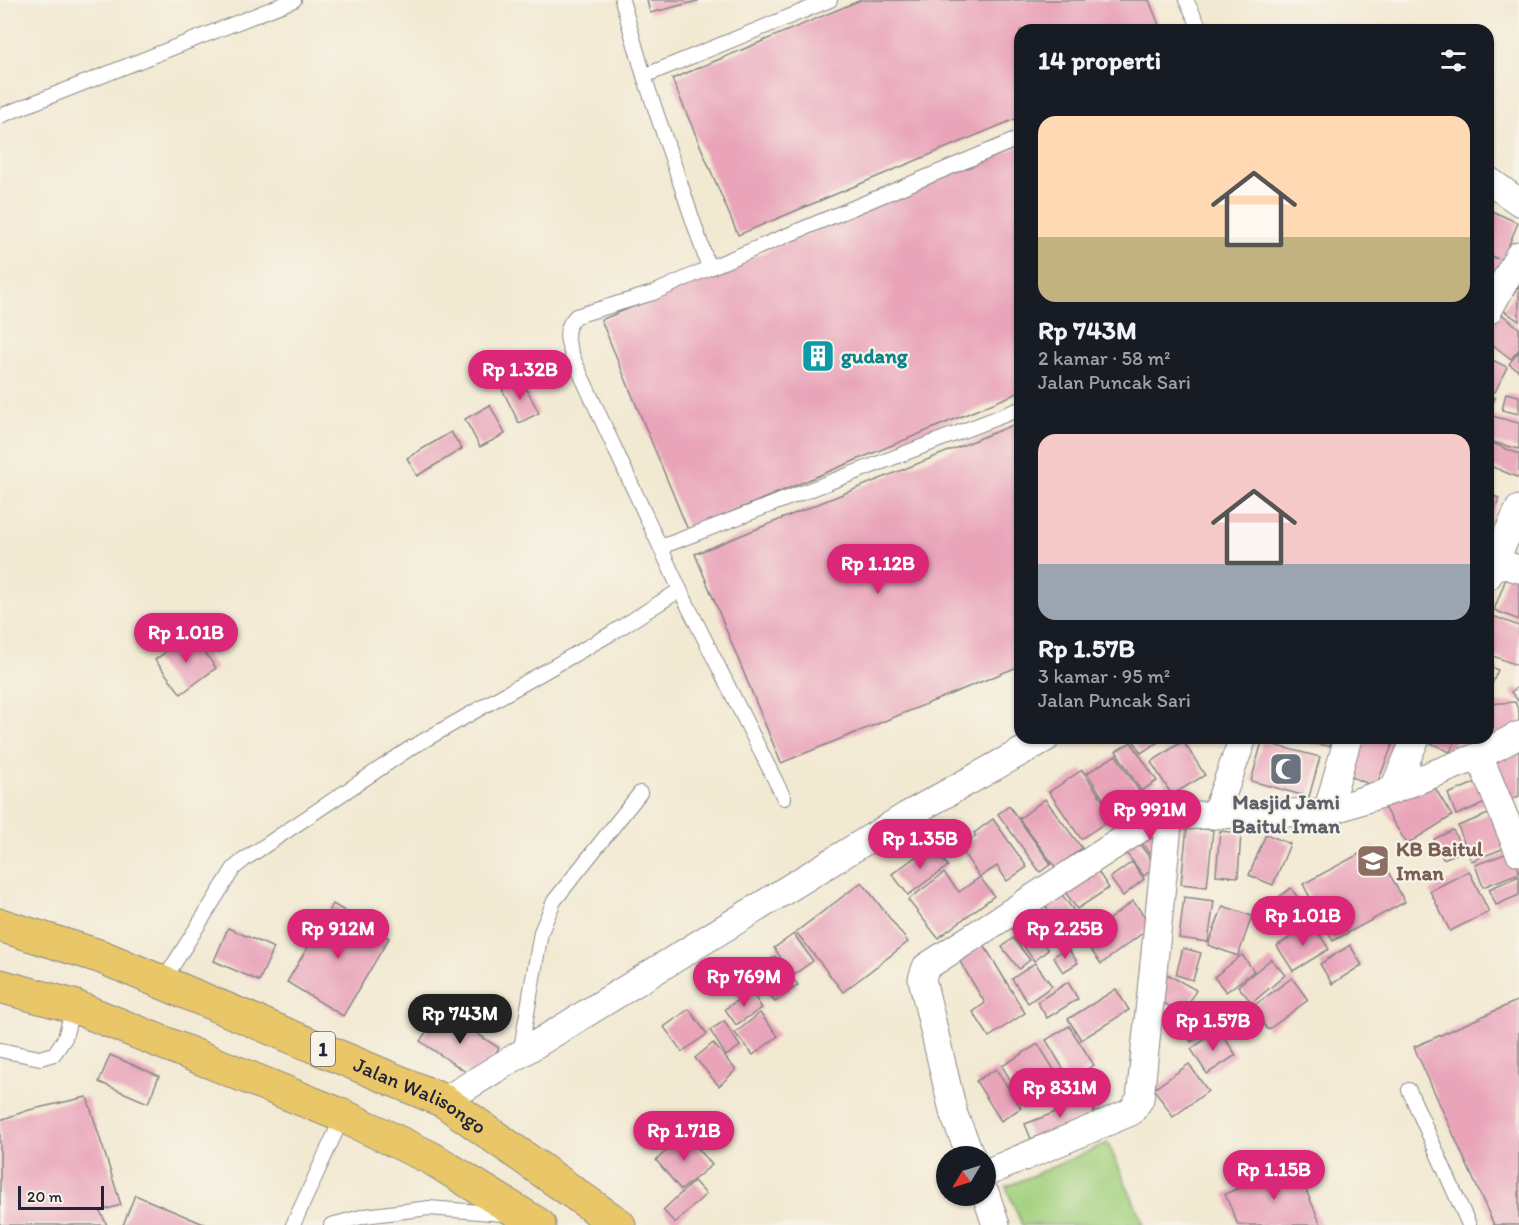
<!DOCTYPE html>
<html lang="id">
<head>
<meta charset="utf-8">
<style>
  :root { --surface:#171b24; --page:#20242c; --text:#f1f3f6; --muted:#9ea1a6; --accent:#db2777 }
  body { margin:0; font-family:Itim,sans-serif; background:var(--page); color:var(--text); height:100vh; display:flex; flex-direction:column; font-size:22px; white-space:nowrap }
  * { box-sizing:border-box; margin:0 }
  p { font-size:20px; color:var(--muted) }
  .icon { flex:none; width:33px; height:33px; fill:none; stroke:currentColor; stroke-width:2; stroke-linecap:round; stroke-linejoin:round }
  .map { position:relative; flex:1; overflow:hidden }
  .drawer { position:absolute; left:1014px; top:24px; width:480px; height:720px; display:flex; flex-direction:column; background:var(--surface); border-radius:18px; box-shadow:0 2px 4px #0004 }
  .drawer>* { flex:none }
  .needle { width:39px; rotate:232deg }
  .controls { position:absolute; left:936px; top:1146px; display:grid; gap:12px }
  .controls a { display:grid; place-items:center; width:60px; height:60px; border-radius:50%; background:var(--surface); box-shadow:0 2px 4px #0004; font-size:30px }
  .scale { position:absolute; left:18px; bottom:15px; width:86px; box-sizing:border-box; padding-left:6px; border:3px solid #22223b; border-top:0; font-size:16px; line-height:21px; white-space:nowrap; color:#22223b; -webkit-text-stroke:4px #f7f3e8; paint-order:stroke }
  .price { position:absolute; translate:-50% -51px; padding:0 14px; border-radius:21px; background:var(--accent); color:#fff; font-size:20px; line-height:39px; filter:drop-shadow(0 2px 3px #0008) }
  .price::after { content:''; position:absolute; left:50%; top:36px; width:18px; height:14px; margin-left:-9px; background:inherit; clip-path:polygon(0 0,100% 0,50% 100%) }
  .price.on { background:#222; color:#fff }
  ul { padding:0; list-style:none }
  li { display:grid; align-content:center; gap:12px; height:318px; padding:0 24px }
  li span { display:grid; place-items:center; height:186px; border-radius:18px; color:#555 }
  li>.icon { margin-inline-start:auto }
  span .icon { width:108px; height:108px; fill:#fffc; stroke-width:1 }
  li b { font-size:26px }
  h2 { display:flex; justify-content:space-between; align-items:center; height:72px; padding:0 24px; font-size:26px }
  .map>svg:first-child { display:block }
  .green { fill:#a2d07d; stroke:#62795c; stroke-width:1.5 }
  .building { fill:#e9a4ba }
  .lines { fill:none; stroke-linecap:round; stroke-linejoin:round }
  .service-casing { stroke:#8a8686; stroke-width:16 }
  .minor-casing { stroke:#8a8686; stroke-width:29 }
  .trunk-casing { stroke:#8a8686; stroke-width:35 }
  .service { stroke:#fff; stroke-width:14 }
  .minor { stroke:#fff; stroke-width:27 }
  .trunk { stroke:#e9c769; stroke-width:33 }
  .labels { text-anchor:middle; stroke-width:4.5; stroke-linejoin:round; paint-order:stroke }
  .shield { fill:#f7f3e8; stroke:#62616f; stroke-width:1.5 }
  .shield-label { font-size:20px; font-weight:bold; fill:#22223b }
  .culture-label { font-size:21px; font-weight:bold; fill:#0d838f; stroke:#f7f3e8; text-anchor:start }
  .worship-label { font-size:21px; font-weight:bold; fill:#5b616d; stroke:#f7f3e8 }
  .education-label { font-size:21px; font-weight:bold; fill:#785e54; stroke:#f7f3e8; text-anchor:start }
  .street-label { font-size:21px; fill:#22223b; stroke:#f7f3e8 }
</style>
</head>
<body>
<div class="map">
<svg width="1519" height="1225" viewBox="0 0 1519 1225">
  <rect width="100%" height="100%" fill="#f7f3e8"/>
  <filter id="ink" filterUnits="userSpaceOnUse"><feTurbulence type="fractalNoise" baseFrequency=".0167" numOctaves="2"/><feDisplacementMap in="SourceGraphic" scale="12" xChannelSelector="R" yChannelSelector="G"/><feConvolveMatrix kernelMatrix="1 2 1 2 8 2 1 2 1" color-interpolation-filters="sRGB"/></filter>
  <filter id="wash" filterUnits="userSpaceOnUse"><feTurbulence type="fractalNoise" baseFrequency=".008" numOctaves="4" result="noise"/><feDisplacementMap in="SourceGraphic" scale="24" xChannelSelector="R" yChannelSelector="G"/><feGaussianBlur stdDeviation="1.35" result="paint"/><feColorMatrix in="noise" values="0 0 0 0 0 0 0 0 0 0 0 0 0 0 0 0 0 1.4 0 .05"/><feComposite in="paint" operator="in"/></filter>
  <g filter="url(#wash)">
    <rect width="100%" height="100%" fill="#f2e9d2"/>
    <!-- green -->
    <polygon class="green" points="1108,1143 1144,1225 1022,1225 1006,1187"/>
    <g id="blocks">
      <!-- building -->
      <g class="building">
        <polygon points="647,0 698,0 698,1 650,13"/>
        <polygon points="861,0 1149,0 1161,30 1020,30 1020,117 738,235 672,79"/>
        <polygon points="1020,146 1020,392 688,530 601,320"/>
        <polygon points="1492,211 1518,223 1493,282 1488,280 1488,256 1498,259 1488,254 1488,220"/>
        <polygon points="1519,285 1519,321 1503,310"/>
        <polygon points="1499,312 1519,328 1519,349 1511,359 1488,341 1488,325"/>
        <polygon points="1519,351 1519,371 1509,364"/>
        <polygon points="1488,358 1507,367 1495,392 1488,389"/>
        <polygon points="521,378 539,413 519,423 502,389"/>
        <polygon points="1506,393 1519,396 1519,414 1502,410"/>
        <polygon points="1488,395 1495,398 1488,415"/>
        <polygon points="490,405 505,434 480,447 465,419"/>
        <polygon points="1488,415 1519,423 1519,449 1488,441"/>
        <polygon points="1020,422 1020,666 781,763 695,554"/>
        <polygon points="451,432 462,449 417,476 407,458"/>
        <polygon points="1492,443 1519,454 1519,478 1488,465"/>
        <polygon points="1488,494 1499,498 1488,530"/>
        <polygon points="1510,568 1519,572 1519,620 1494,610"/>
        <polygon points="1488,614 1519,626 1519,666 1488,654"/>
        <polygon points="191,633 216,668 181,694 155,660"/>
        <polygon points="1488,666 1498,670 1488,693"/>
        <polygon points="1519,686 1519,702 1511,692"/>
        <polygon points="1515,702 1519,712 1519,726 1474,746 1475,738 1488,738 1488,704"/>
        <polygon points="1132,738 1158,738 1160,741 1141,753"/>
        <polygon points="1299,738 1331,738 1330,746 1298,742"/>
        <polygon points="1356,738 1395,738 1376,787 1342,773"/>
        <polygon points="1425,738 1456,738 1450,752 1424,740"/>
        <polygon points="1183,741 1205,775 1172,795 1151,762"/>
        <polygon points="1131,742 1157,781 1141,791 1116,751"/>
        <polygon points="1262,742 1320,757 1309,797 1251,781"/>
        <polygon points="1519,747 1519,796 1512,799 1494,759"/>
        <polygon points="1116,755 1139,791 1110,809 1087,773"/>
        <polygon points="1082,770 1114,817 1081,839 1049,792"/>
        <polygon points="1429,778 1452,816 1407,844 1383,806"/>
        <polygon points="1484,779 1493,800 1456,815 1448,794"/>
        <polygon points="1045,799 1082,848 1056,868 1019,819"/>
        <polygon points="1009,806 1051,864 1040,872 998,814"/>
        <polygon points="1496,811 1510,846 1471,861 1458,826"/>
        <polygon points="993,819 1027,867 1007,881 997,866 980,877 994,896 938,938 908,900 944,873 959,892 980,877 960,848 976,836 974,833"/>
        <polygon points="1149,826 1164,848 1151,856 1137,835"/>
        <polygon points="1187,827 1213,830 1207,887 1181,884"/>
        <polygon points="1453,830 1463,851 1443,859 1434,839"/>
        <polygon points="1220,831 1241,833 1238,877 1216,875"/>
        <polygon points="1266,834 1290,844 1273,885 1249,875"/>
        <polygon points="1136,839 1156,866 1144,876 1123,849"/>
        <polygon points="932,845 948,866 908,895 892,874"/>
        <polygon points="1374,846 1405,902 1333,941 1303,884"/>
        <polygon points="1516,850 1519,873 1483,887 1475,865"/>
        <polygon points="1132,862 1144,879 1123,896 1110,878"/>
        <polygon points="1095,867 1109,888 1077,909 1063,889"/>
        <polygon points="1469,871 1489,912 1450,931 1430,891"/>
        <polygon points="1519,876 1519,895 1496,905 1489,889"/>
        <polygon points="862,882 908,942 843,992 796,932"/>
        <polygon points="1291,888 1313,919 1289,935 1268,905"/>
        <polygon points="1060,892 1086,927 1069,939 1044,904"/>
        <polygon points="1184,897 1214,901 1208,942 1179,938"/>
        <polygon points="1133,901 1152,926 1101,964 1083,939"/>
        <polygon points="333,904 389,938 343,1016 287,982"/>
        <polygon points="1223,906 1252,916 1238,956 1208,945"/>
        <polygon points="1022,913 1048,950 1034,961 1008,923"/>
        <polygon points="1312,923 1329,949 1293,971 1277,946"/>
        <polygon points="228,928 274,948 259,981 214,961"/>
        <polygon points="794,934 813,961 793,975 774,948"/>
        <polygon points="1013,938 1030,960 1019,969 1002,947"/>
        <polygon points="984,945 1025,1013 989,1037 973,1012 985,1003 959,960"/>
        <polygon points="1350,945 1362,965 1332,984 1320,964"/>
        <polygon points="1067,947 1078,963 1063,972 1053,957"/>
        <polygon points="1183,948 1201,953 1193,980 1176,975"/>
        <polygon points="1242,955 1254,971 1226,992 1214,977"/>
        <polygon points="775,956 798,985 775,1002 753,972"/>
        <polygon points="1271,959 1285,975 1252,1003 1238,986"/>
        <polygon points="1035,963 1052,986 1028,1003 1012,979"/>
        <polygon points="1167,974 1196,990 1184,1014 1154,998"/>
        <polygon points="1292,978 1308,1000 1268,1030 1252,1007"/>
        <polygon points="1068,982 1078,999 1047,1018 1037,1002"/>
        <polygon points="1116,989 1129,1010 1081,1040 1068,1019"/>
        <polygon points="751,991 762,1008 736,1025 725,1009"/>
        <polygon points="1519,1000 1519,1225 1494,1225 1414,1047"/>
        <polygon points="1209,1006 1220,1024 1191,1042 1180,1024"/>
        <polygon points="689,1009 707,1034 682,1052 664,1027"/>
        <polygon points="441,1010 499,1048 478,1080 420,1041"/>
        <polygon points="760,1013 778,1036 753,1055 735,1033"/>
        <polygon points="724,1021 740,1046 726,1056 710,1030"/>
        <polygon points="1069,1026 1094,1065 1070,1080 1046,1040"/>
        <polygon points="1219,1030 1236,1055 1207,1074 1191,1049"/>
        <polygon points="713,1043 736,1070 719,1086 695,1058"/>
        <polygon points="1038,1044 1063,1084 1026,1106 1002,1066"/>
        <polygon points="110,1055 159,1076 148,1103 99,1082"/>
        <polygon points="1189,1064 1208,1091 1173,1117 1154,1089"/>
        <polygon points="996,1069 1021,1108 1001,1121 976,1081"/>
        <polygon points="87,1097 121,1205 100,1211 107,1225 0,1225 0,1120 29,1110"/>
        <polygon points="1090,1099 1095,1114 1031,1139 1025,1124"/>
        <polygon points="686,1134 712,1165 681,1190 656,1160"/>
        <polygon points="1295,1164 1321,1225 1238,1225 1225,1194"/>
        <polygon points="694,1181 706,1194 675,1223 663,1210"/>
        <polygon points="135,1195 206,1225 123,1225"/>
      </g>
    </g>
  </g>
  <g filter="url(#ink)">
    <use href="#blocks" fill-opacity="0" stroke="#8a8686" stroke-width="1.5"/>
    <g class="lines">
      <defs>
        <g id="service">
          <polyline points="1186,0 1201,30"/>
          <polyline points="644,76 830,0"/>
          <polyline points="0,116 294,0"/>
          <polyline points="709,268 1020,138"/>
          <polyline points="661,547 1020,409"/>
          <polyline points="680,590 784,798"/>
          <path d="M 162,983 L 234,868 L 245,859 L 409,749 L 612,633 L 680,590 L 575,362 C 568,344 561,331 576,316 L 653,293 L 709,268 L 644,76 L 622,0"/>
          <polyline points="0,1050 40,1058 54,1054 65,1038 73,1006"/>
          <polyline points="520,1054 541,932 554,901 640,793"/>
          <polyline points="1409,1090 1469,1225"/>
          <polyline points="293,1225 343,1116"/>
          <polyline points="331,1225 365,1216 429,1208 504,1214"/>
        </g>
        <g id="minor">
          <polyline points="1488,180 1519,202"/>
          <polyline points="1488,311 1519,255"/>
          <polyline points="1494,562 1519,569"/>
          <polyline points="1488,576 1519,509"/>
          <polyline points="1479,756 1519,852"/>
          <polyline points="1393,790 1416,738"/>
          <polyline points="1327,812 1348,738"/>
          <polyline points="1215,815 1243,738"/>
          <polyline points="444,1101 906,816 1046,738"/>
          <polyline points="971,1156 954,1115 922,979 926,967 1152,821 1169,816 1327,812 1393,790 1479,756 1519,735"/>
          <polyline points="986,1173 1131,1112 1140,1099 1169,816"/>
          <polyline points="986,1195 996,1225"/>
        </g>
        <g id="trunk">
          <path id="s1" d="M 0,925 L 102,957 L 444,1101 L 619,1225"/>
          <polyline points="0,986 73,1006 343,1116 431,1158 539,1225"/>
        </g>
      </defs>
      <!-- service casing -->
      <use href="#service" class="service-casing"/>
      <!-- minor casing -->
      <use href="#minor" class="minor-casing"/>
      <!-- trunk casing -->
      <use href="#trunk" class="trunk-casing"/>
      <!-- service -->
      <use href="#service" class="service"/>
      <!-- minor -->
      <use href="#minor" class="minor"/>
      <!-- trunk -->
      <use href="#trunk" class="trunk"/>
    </g>
  </g>
  <!-- icons -->
  <defs>
    <symbol id="building-square" viewBox="-11 -11 22 22"><rect x="-9" y="-9" width="18" height="18" rx="4" fill="#0f9aa8" stroke="#f7f3e8"/><path d="M-4-6H4V6H1V3H-1V6H-4ZM-2.5-4.3h1.7v1.8h-1.7ZM.8-4.3h1.7v1.8H.8ZM-2.5-1h1.7V.8h-1.7ZM.8-1h1.7V.8H.8Z" fill="#fff"/></symbol>
    <symbol id="mosque-square" viewBox="-11 -11 22 22"><rect x="-9" y="-9" width="18" height="18" rx="4" fill="#6b7280" stroke="#f7f3e8"/><path d="M3.5-4.9A6 6 0 1 0 3.5 4.9A5 5 0 1 1 3.5-4.9Z" fill="#fff"/></symbol>
    <symbol id="school-square" viewBox="-11 -11 22 22"><rect x="-9" y="-9" width="18" height="18" rx="4" fill="#8d6e63" stroke="#f7f3e8"/><path d="M0-5L7-2L0 1L-7-2ZM-4 1L0 2.5L4 1V4Q0 6-4 4Z" fill="#fff"/></symbol>
  </defs>
  <g fill-rule="evenodd">
    <use href="#building-square" x="799" y="337" width="38" height="38"/>
    <use href="#mosque-square" x="1267" y="750" width="38" height="38"/>
    <use href="#school-square" x="1354" y="842" width="38" height="38"/>
  </g>
  <g class="labels">
    <!-- shield labels -->
    <rect class="shield" x="311" y="1032" width="24" height="34" rx="4.5"/>
    <g class="shield-label">
      <text x="323" y="1056">1</text>
    </g>
    <!-- culture labels -->
    <g class="culture-label">
      <text x="841" y="363">gudang</text>
    </g>
    <!-- worship labels -->
    <g class="worship-label">
      <text x="1286" y="809">Masjid Jami<tspan x="1286" dy="24">Baitul Iman</tspan></text>
    </g>
    <!-- education labels -->
    <g class="education-label">
      <text x="1396" y="856">KB Baitul<tspan x="1396" dy="24">Iman</tspan></text>
    </g>
    <!-- street labels -->
    <g class="street-label">
      <text dy="7" stroke="none"><textPath href="#s1" startOffset="454">Jalan Walisongo</textPath></text>
    </g>
  </g>
</svg>
<div class="controls">
<a><svg class="needle" viewBox="-14 -14 28 28"><path d="M0-13l5 13h-10z" fill="#e53935"/><path d="M0 13l5-13h-10z" fill="#9ea1a6"/></svg></a>
</div>
<div class="scale">20 m</div>
<b class="price" style="left:520px;top:401px">Rp 1.32B</b>
<b class="price" style="left:878px;top:595px">Rp 1.12B</b>
<b class="price" style="left:186px;top:664px">Rp 1.01B</b>
<b class="price" style="left:1150px;top:841px">Rp 991M</b>
<b class="price" style="left:920px;top:870px">Rp 1.35B</b>
<b class="price" style="left:1303px;top:947px">Rp 1.01B</b>
<b class="price" style="left:338px;top:960px">Rp 912M</b>
<b class="price" style="left:1065px;top:960px">Rp 2.25B</b>
<b class="price" style="left:744px;top:1008px">Rp 769M</b>
<b class="price on" style="left:460px;top:1045px">Rp 743M</b>
<b class="price" style="left:1213px;top:1052px">Rp 1.57B</b>
<b class="price" style="left:1060px;top:1119px">Rp 831M</b>
<b class="price" style="left:684px;top:1162px">Rp 1.71B</b>
<b class="price" style="left:1274px;top:1201px">Rp 1.15B</b>
<section class="drawer">
<h2>14 properti<svg class="icon" aria-label="filters" viewBox="0 0 24 24"><path d="M4 7h16M4 17h16"/><circle cx="9" cy="7" r="2"/><circle cx="15" cy="17" r="2"/></svg></h2>
<ul>
<li><span style="background:linear-gradient(#ffd9b3 65%,#c2b280 0)"><svg class="icon" aria-label="home" viewBox="0 0 24 24"><path d="M3 11l9-7 9 7M6 9v11h12V9"/></svg></span><div><b>Rp 743M</b><p>2 kamar · 58 m²</p><p>Jalan Puncak Sari</p></div></li>
<li><span style="background:linear-gradient(#f6c9c9 70%,#9aa5b1 0)"><svg class="icon" aria-label="home" viewBox="0 0 24 24"><path d="M3 11l9-7 9 7M6 9v11h12V9"/></svg></span><div><b>Rp 1.57B</b><p>3 kamar · 95 m²</p><p>Jalan Puncak Sari</p></div></li>
</ul>
</section>
</div>
</body>
</html>
